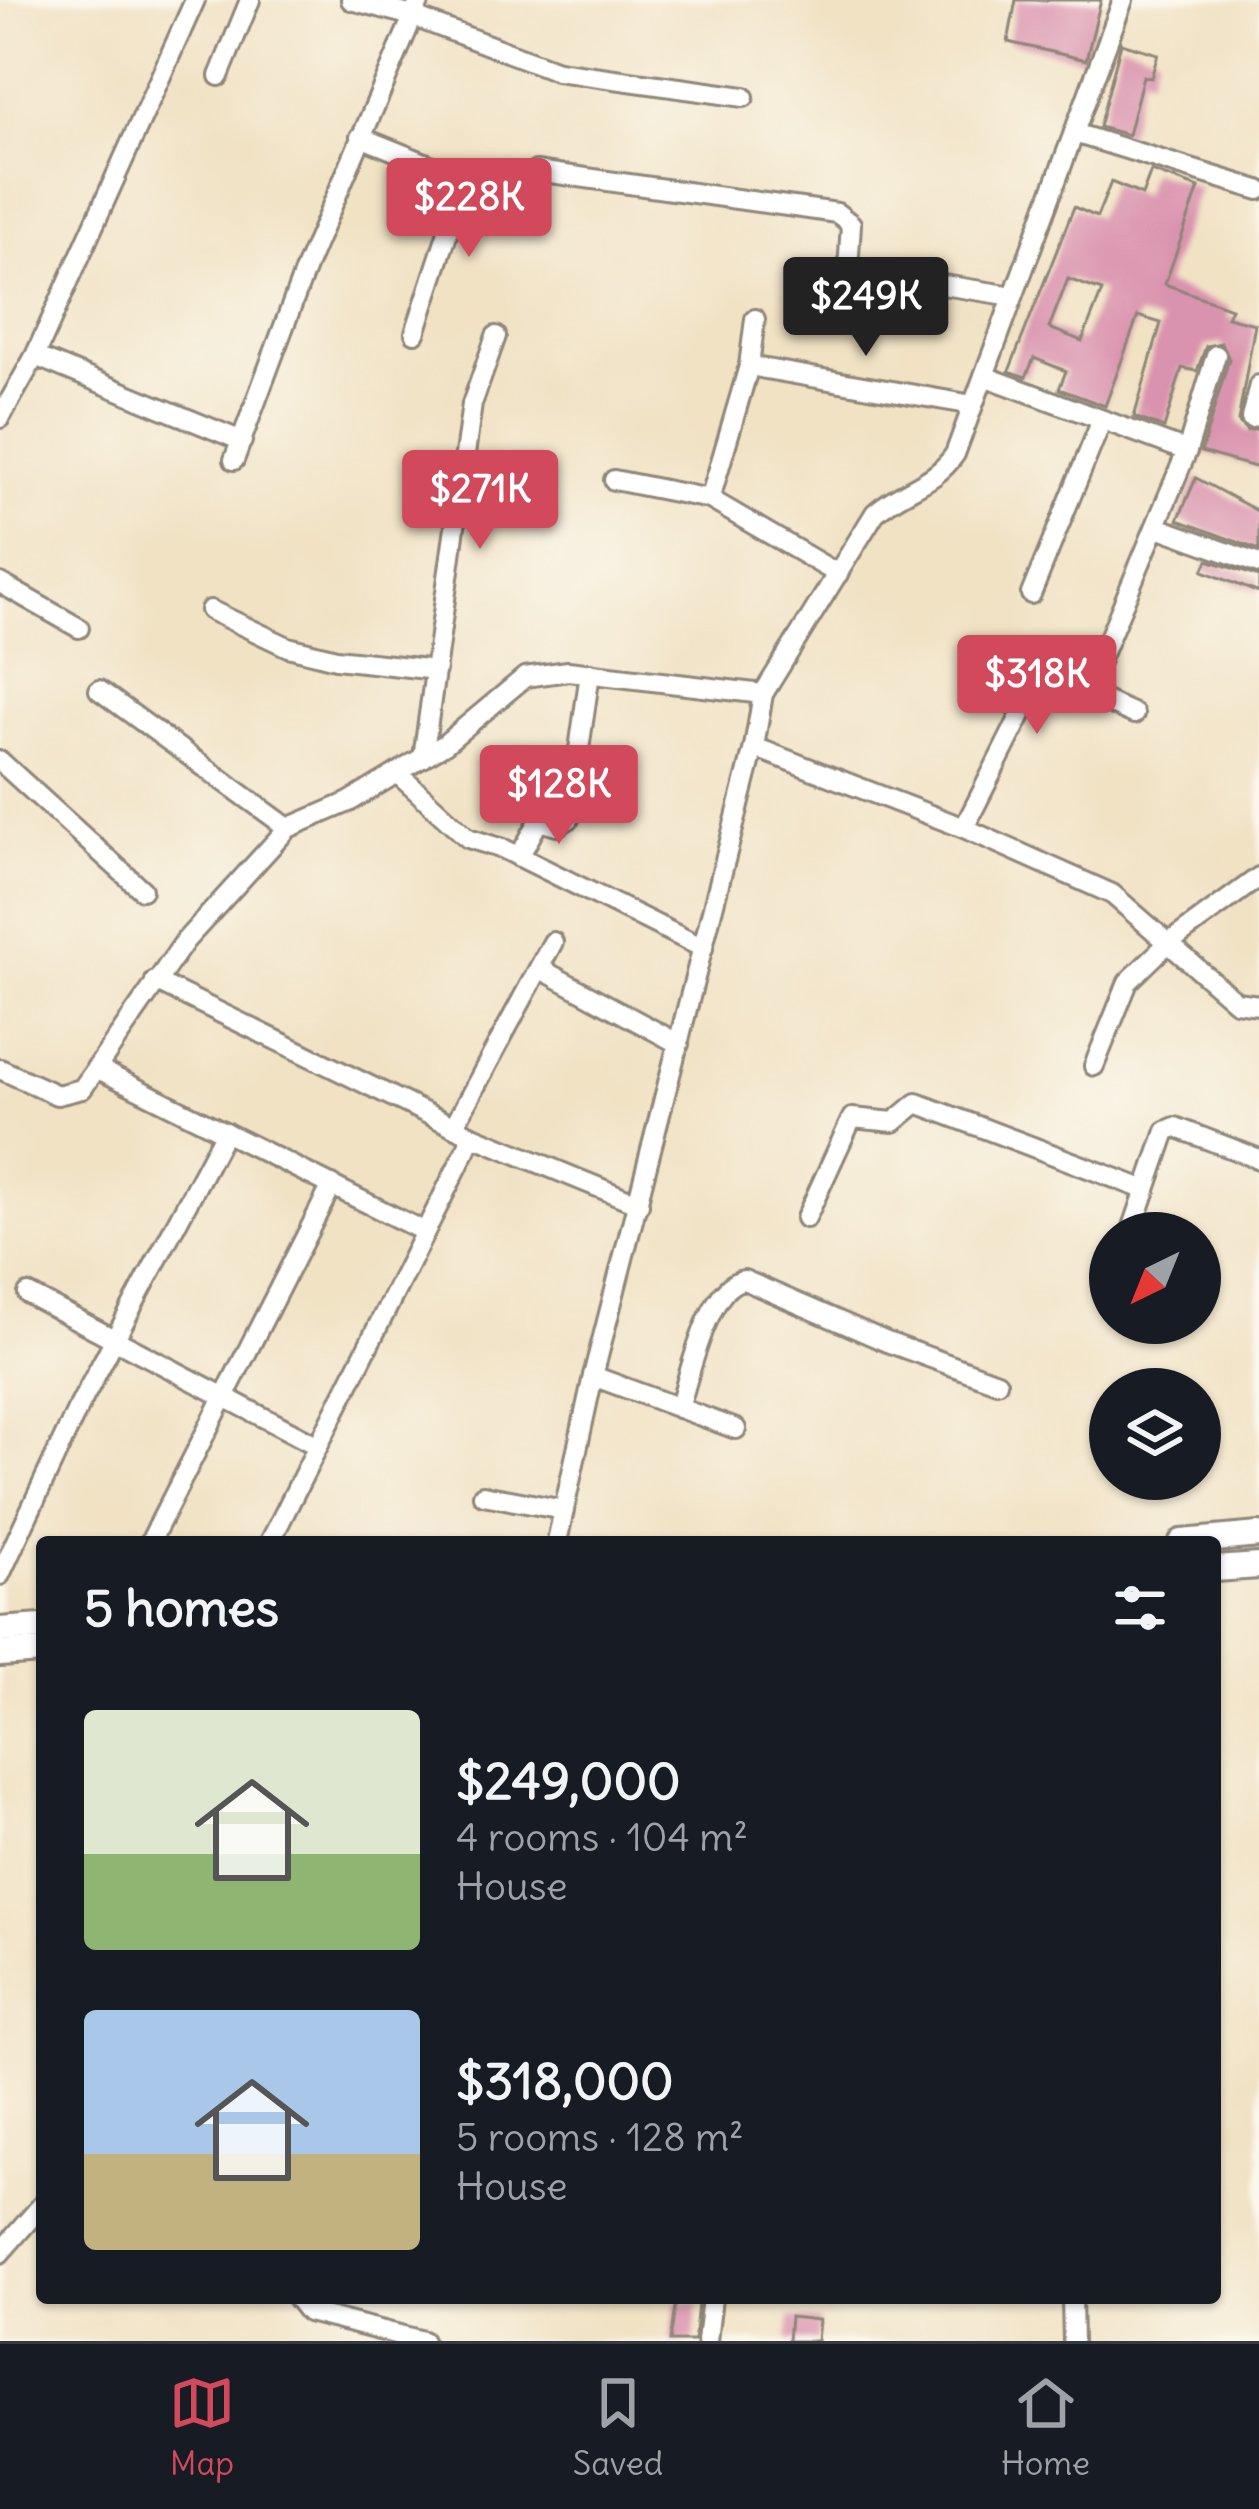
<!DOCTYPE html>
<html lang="en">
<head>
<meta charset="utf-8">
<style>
  :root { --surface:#171b24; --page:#242831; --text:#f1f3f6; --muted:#9ea1a6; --line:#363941; --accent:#d1495b }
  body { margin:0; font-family:Delius,sans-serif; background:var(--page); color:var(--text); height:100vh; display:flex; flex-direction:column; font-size:45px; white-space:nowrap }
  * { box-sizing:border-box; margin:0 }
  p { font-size:39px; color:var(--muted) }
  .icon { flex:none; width:66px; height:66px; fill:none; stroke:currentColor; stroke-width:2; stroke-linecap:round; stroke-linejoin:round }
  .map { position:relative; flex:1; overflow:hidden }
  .drawer { position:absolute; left:36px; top:1536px; width:1185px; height:768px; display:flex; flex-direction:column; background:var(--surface); border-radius:12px; box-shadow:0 3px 9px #0004 }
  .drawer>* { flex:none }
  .needle { width:78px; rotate:223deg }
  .controls { position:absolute; left:1089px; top:1212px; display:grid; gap:24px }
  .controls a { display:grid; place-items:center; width:132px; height:132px; border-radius:50%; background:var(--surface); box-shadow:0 3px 9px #0004; font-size:60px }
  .price { position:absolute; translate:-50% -102px; padding:0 27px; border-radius:12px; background:var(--accent); color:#fff; font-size:39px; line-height:78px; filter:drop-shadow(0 3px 6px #0008) }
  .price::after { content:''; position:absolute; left:50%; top:72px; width:36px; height:27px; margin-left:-18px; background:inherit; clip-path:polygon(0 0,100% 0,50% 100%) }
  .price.selected { background:#222; color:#fff }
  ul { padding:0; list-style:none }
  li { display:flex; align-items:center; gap:36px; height:300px; padding:0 48px }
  li span { display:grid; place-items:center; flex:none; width:336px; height:240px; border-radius:12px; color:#555 }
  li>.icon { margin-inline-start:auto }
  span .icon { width:144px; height:144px; fill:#fffc; stroke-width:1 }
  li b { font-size:51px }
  h2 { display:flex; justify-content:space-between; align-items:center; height:144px; padding:0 48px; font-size:51px }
  .tabs { display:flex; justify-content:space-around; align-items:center; height:168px; border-top:3px solid var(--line); background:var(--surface); font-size:33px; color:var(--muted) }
  .tabs a { display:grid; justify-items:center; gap:6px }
  .tabs .selected { color:var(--accent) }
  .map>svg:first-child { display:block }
  .building { fill:#da93ae; fill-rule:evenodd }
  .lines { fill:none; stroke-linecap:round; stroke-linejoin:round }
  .minor-casing { stroke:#8e8678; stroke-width:24 }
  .secondary-casing { stroke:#8e8678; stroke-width:30 }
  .minor { stroke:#fff; stroke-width:18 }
  .secondary { stroke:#fff; stroke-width:24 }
</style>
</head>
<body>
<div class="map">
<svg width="1259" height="2341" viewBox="0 0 1259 2341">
  <rect width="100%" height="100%" fill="#fbf7ec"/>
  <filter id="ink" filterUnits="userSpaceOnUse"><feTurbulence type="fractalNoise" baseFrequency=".00833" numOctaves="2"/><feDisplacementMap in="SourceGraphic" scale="24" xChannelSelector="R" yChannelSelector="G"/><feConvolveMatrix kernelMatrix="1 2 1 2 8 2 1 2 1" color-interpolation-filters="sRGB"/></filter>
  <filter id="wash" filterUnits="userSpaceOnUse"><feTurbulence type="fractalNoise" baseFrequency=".004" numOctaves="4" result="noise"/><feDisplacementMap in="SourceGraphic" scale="48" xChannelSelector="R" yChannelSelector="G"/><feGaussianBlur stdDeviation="2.7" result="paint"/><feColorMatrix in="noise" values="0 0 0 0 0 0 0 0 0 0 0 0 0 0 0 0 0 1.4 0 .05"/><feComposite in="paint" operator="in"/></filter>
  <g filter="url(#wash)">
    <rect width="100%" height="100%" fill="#f1e2c4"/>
    <g id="blocks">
      <!-- building -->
      <g class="building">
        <polygon points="1016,0 1101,0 1086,60 1008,42"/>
        <polygon points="1121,43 1158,54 1151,78 1143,76 1128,135 1099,127"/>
        <path d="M 1151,171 L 1199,188 L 1165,284 L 1231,308 L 1227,317 L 1255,324 L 1238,421 L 1247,431 L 1259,429 L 1259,468 L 1201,452 L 1229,359 L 1221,343 L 1206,346 L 1197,371 L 1182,368 L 1164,428 L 1134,417 L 1161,323 L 1138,316 L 1105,406 L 1059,389 L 1066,371 L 1034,358 L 1026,377 L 1009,371 L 1074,207 L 1097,217 L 1111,182 L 1142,195 ZM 1068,279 L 1102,291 L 1082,341 L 1049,328 Z"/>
        <polygon points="1196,478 1259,512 1259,550 1178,520"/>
        <polygon points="1208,560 1259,577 1259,593 1203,571"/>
        <polygon points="676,2301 698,2304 694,2341 670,2341"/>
        <polygon points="790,2317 819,2320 817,2341 788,2341"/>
      </g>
    </g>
  </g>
  <g filter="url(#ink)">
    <use href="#blocks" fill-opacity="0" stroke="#8e8678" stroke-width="3"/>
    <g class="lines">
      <defs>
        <g id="minor">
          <polyline points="351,0 409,15 557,71 744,97"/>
          <polyline points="219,76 250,0"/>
          <polyline points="1074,133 1259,190"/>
          <polyline points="360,137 465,179 415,333"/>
          <polyline points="536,171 837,213 851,224 848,270 1013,296"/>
          <polyline points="35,356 242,441"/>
          <polyline points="749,366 973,405"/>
          <polyline points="984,376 1187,451"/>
          <polyline points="0,418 35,356 195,0"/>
          <polyline points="1251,418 1259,385"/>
          <polyline points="234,460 306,267 420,0"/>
          <polyline points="614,480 710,499 838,574"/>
          <polyline points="710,499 749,366 755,319"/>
          <polyline points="1157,527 1259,564"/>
          <polyline points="0,583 79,628"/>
          <polyline points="1031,594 1102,420"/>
          <polyline points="210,610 288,647 336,659 436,670"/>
          <polyline points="99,690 288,828"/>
          <polyline points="1086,693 1187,451 1216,355"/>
          <polyline points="754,747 964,828 1112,894 1236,1002 1259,1005"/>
          <polyline points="423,758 472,404 496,336"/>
          <polyline points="0,761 142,890"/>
          <polyline points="397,773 468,838 506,850 703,948"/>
          <polyline points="964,828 1042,673 1134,714"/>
          <polyline points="519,857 539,821 557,826 569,819 590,673"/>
          <polyline points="539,968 679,1044"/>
          <polyline points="155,981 473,1136 639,1204"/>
          <polyline points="1094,1066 1128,982 1166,945 1259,877"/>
          <polyline points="96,1068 425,1232"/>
          <polyline points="0,1069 57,1095 82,1089 185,941 288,828 349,802 445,744 525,677 568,671 763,694"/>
          <polyline points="454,1126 553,942"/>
          <polyline points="806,1218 852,1118 894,1122 917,1103 1146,1190"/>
          <polyline points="1131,1233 1166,1131 1175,1127 1259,1159"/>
          <polyline points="28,1294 318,1446"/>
          <polyline points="1107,1303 1110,1295"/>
          <polyline points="593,1376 736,1429"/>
          <path d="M 679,1408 C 689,1377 709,1283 744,1280 L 887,1342 L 997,1382"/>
          <polyline points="483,1495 564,1510"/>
          <polyline points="150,1542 332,1185"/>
          <polyline points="270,1542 473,1136"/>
          <path d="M 557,1542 L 593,1376 L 754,747 L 763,694 L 875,513 C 904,487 933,486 955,454 L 1123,0"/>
          <polyline points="0,1575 76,1412 225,1132"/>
          <polyline points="0,2253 42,2205"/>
          <polyline points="297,2298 308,2312 423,2341"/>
          <polyline points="1072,2298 1073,2341"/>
          <polyline points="707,2341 712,2298"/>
        </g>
        <g id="secondary">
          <polyline points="1182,1542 1259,1535"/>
          <polyline points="1215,1569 1259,1566"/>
          <polyline points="0,1630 42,1627"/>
          <polyline points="0,1654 42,1651"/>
        </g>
      </defs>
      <!-- minor casing -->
      <use href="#minor" class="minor-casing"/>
      <!-- secondary casing -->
      <use href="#secondary" class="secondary-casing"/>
      <!-- minor -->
      <use href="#minor" class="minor"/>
      <!-- secondary -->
      <use href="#secondary" class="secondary"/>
    </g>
  </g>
</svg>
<div class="controls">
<a><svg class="needle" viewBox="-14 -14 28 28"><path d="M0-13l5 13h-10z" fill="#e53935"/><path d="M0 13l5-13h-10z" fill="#9ea1a6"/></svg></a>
<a><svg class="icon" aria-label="layers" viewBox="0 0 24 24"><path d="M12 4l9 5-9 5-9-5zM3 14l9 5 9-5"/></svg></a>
</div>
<b class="price" style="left:469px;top:260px">$228K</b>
<b class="price selected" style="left:866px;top:359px">$249K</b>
<b class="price" style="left:480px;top:552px">$271K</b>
<b class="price" style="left:1037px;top:737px">$318K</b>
<b class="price" style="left:559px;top:847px">$128K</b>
<section class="drawer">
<h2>5 homes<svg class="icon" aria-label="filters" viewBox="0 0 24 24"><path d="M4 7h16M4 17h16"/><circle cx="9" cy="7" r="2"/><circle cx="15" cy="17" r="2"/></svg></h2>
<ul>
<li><span style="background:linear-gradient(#dfe7d0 60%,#8fb573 0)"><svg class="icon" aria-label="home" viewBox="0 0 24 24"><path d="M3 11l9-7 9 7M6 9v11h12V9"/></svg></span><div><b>$249,000</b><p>4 rooms · 104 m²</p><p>House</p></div></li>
<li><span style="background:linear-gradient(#a9c7e8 60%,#c2b280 0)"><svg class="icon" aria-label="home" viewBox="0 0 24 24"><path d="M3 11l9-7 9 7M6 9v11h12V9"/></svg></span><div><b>$318,000</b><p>5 rooms · 128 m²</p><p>House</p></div></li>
</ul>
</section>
</div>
<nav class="tabs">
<a class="selected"><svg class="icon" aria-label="map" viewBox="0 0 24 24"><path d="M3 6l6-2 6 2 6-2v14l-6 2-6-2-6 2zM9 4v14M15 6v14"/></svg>Map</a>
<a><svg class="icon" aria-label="saved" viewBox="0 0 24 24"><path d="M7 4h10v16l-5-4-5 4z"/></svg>Saved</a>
<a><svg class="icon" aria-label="home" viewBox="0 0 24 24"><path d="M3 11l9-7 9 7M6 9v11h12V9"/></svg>Home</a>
</nav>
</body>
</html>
